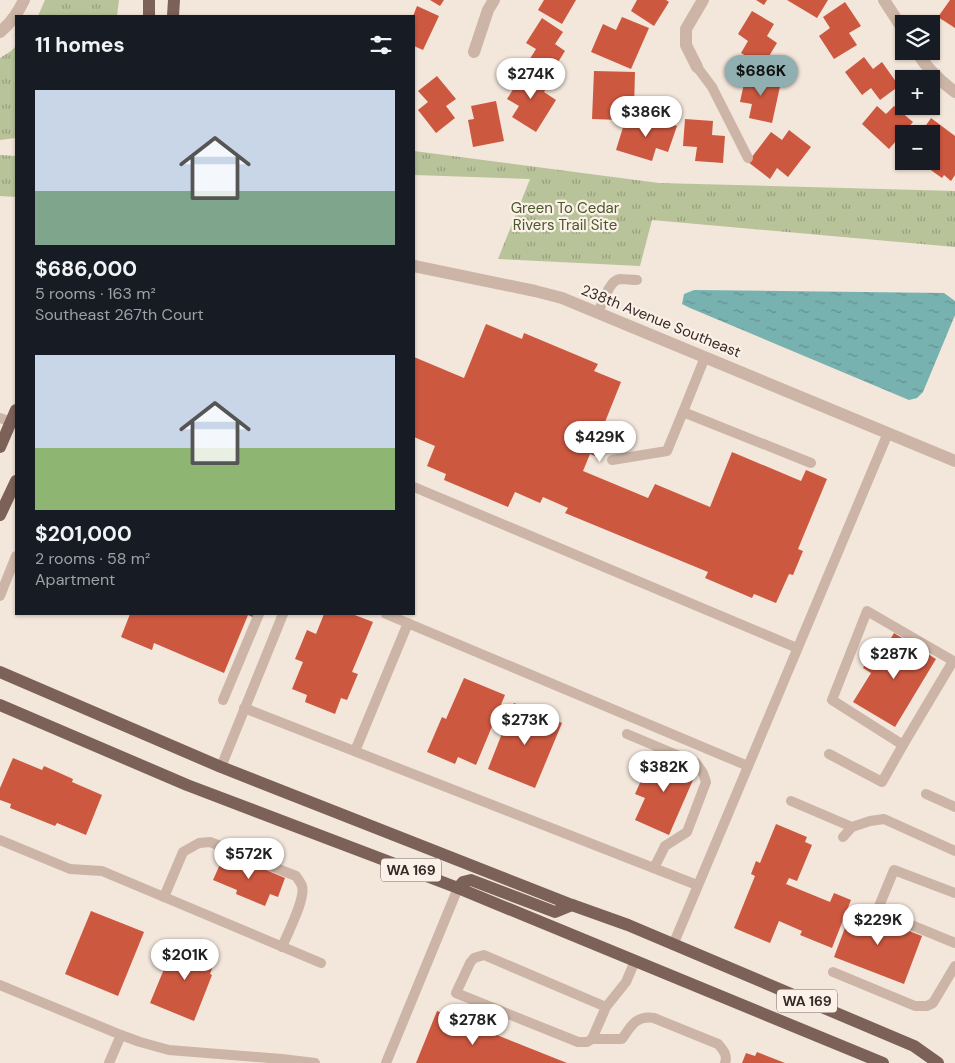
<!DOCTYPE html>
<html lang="en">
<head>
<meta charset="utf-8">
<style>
  :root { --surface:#171b24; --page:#20242c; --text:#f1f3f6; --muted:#9ea1a6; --accent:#90afb1 }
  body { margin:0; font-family:"DM Sans",sans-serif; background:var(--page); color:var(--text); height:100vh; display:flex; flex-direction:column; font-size:19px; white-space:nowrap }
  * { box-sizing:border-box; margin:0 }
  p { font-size:16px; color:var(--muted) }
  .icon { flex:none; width:28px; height:28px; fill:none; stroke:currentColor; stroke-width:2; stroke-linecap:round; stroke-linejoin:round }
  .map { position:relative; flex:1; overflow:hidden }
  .panel { position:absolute; left:15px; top:15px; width:400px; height:600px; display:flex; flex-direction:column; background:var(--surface); border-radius:0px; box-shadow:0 1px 4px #0004 }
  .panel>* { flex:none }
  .controls { position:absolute; left:895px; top:15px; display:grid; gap:10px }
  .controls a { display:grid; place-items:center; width:45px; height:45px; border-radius:0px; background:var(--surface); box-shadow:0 1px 4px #0004; font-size:25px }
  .price { position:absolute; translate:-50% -42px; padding:0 11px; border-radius:18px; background:#fff; color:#222; font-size:16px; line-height:32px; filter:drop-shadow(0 1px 2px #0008) }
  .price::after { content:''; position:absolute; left:50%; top:30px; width:15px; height:11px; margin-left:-8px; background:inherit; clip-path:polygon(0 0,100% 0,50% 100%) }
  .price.active { background:var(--accent); color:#111 }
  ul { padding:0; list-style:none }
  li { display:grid; align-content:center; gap:10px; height:265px; padding:0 20px }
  li span { display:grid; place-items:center; height:155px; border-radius:0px; color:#555 }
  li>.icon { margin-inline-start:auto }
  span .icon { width:90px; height:90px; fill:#fffc; stroke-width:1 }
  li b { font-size:21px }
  h2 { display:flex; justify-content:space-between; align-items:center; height:60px; padding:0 20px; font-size:21px }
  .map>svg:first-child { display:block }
  .park { fill:url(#park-tufts) }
  .water { fill:url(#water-ripples) }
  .building { fill:#cd5840 }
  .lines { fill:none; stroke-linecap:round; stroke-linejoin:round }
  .lane { stroke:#ccb5a6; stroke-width:10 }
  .street { stroke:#ccb5a6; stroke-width:12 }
  .primary { stroke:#7b6158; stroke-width:12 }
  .labels { text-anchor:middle; stroke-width:4.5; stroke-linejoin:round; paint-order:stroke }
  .shield { fill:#fbf1e8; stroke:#726661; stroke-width:1 }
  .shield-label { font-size:14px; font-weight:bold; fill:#382b27 }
  .park-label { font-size:15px; fill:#4a582a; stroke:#fbf1e8 }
  .street-label { font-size:15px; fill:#382b27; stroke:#fbf1e8 }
</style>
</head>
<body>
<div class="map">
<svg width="955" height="1063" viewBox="0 0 955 1063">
  <defs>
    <pattern id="park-tufts" width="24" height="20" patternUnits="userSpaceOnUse" patternTransform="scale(1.25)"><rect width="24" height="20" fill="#b8c39a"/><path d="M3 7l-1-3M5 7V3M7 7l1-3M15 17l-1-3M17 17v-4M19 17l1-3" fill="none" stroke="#979f7e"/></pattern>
    <pattern id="water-ripples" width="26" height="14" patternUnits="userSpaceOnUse" patternTransform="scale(1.25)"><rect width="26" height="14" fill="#78b2b0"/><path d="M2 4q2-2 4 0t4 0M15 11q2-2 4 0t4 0" fill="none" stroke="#63918f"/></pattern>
  </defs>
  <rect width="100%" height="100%" fill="#f3e6db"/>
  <!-- park -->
  <g class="park">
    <polygon points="45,0 119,0 117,16 38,16"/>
    <polygon points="16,46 16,138 0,140 0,58 11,51"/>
    <polygon points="414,151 659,183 955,191 955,247 652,220 640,266 498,259 530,179 414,175"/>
    <polygon points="0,155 16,156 16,197 0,196"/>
  </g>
  <!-- water -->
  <polygon class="water" points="694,290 944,293 955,301 955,315 923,392 917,398 909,400 690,308 682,304 684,294"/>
  <!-- building -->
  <g class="building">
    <polygon points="430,0 444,0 440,6"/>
    <polygon points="544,0 576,0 562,24 538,10"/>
    <polygon points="637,0 666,0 669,2 654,26 631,11"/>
    <polygon points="756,0 767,0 764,5"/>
    <polygon points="787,0 828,0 817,18"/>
    <polygon points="950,0 955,0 955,28 938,17"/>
    <polygon points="845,2 861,26 849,33 857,45 834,59 819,36 830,28 823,17"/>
    <polygon points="417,6 439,16 423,50 414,46 413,16"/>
    <polygon points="752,11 774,24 767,36 777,43 763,66 741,53 748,41 738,34"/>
    <polygon points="622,17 649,28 631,69 591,52 603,24 616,30"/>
    <polygon points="542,18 563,32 555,44 565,51 550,75 528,62 536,49 526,43"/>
    <polygon points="864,57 873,69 882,62 899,86 880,100 871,88 862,95 845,72"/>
    <polygon points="527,67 550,82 544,92 556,100 536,132 512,117 519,106 507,99"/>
    <polygon points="594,71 635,72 634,108 620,108 620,120 592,119"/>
    <polygon points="746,74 781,82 772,123 749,118 752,104 740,102"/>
    <polygon points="437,76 456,99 446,106 455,118 436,133 418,110 428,102 418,91"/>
    <polygon points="496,101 504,141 473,147 468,120 474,119 471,106"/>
    <polygon points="877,106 886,114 894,106 913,122 889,149 862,124"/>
    <polygon points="640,114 677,126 668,152 656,148 652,161 616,150 624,124 636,127"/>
    <polygon points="931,118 955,136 955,175 951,181 944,175 942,178 921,163 922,161 931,161 931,134 920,134"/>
    <polygon points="685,119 713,121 712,135 725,136 723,163 695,161 697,147 683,146"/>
    <polygon points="789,130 811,147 788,177 777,168 770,179 748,162 771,132 782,140"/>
    <polygon points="486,324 522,339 524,333 598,364 594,371 621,382 605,422 609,424 595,456 590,454 583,471 648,498 655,484 710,507 732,452 801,481 806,470 827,479 798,549 803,551 793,575 789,574 776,603 754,594 752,598 705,578 708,572 565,513 568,508 543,497 540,503 515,492 508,507 444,480 446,474 427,466 435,446 414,437 414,357 464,378"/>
    <polygon points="130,614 262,614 259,620 248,615 224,673 154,643 152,650 121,637"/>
    <polygon points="324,614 352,614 373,622 352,672 358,674 347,700 341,698 335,714 305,702 307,695 292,689 303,662 295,659 307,630 316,634"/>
    <polygon points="894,633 936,659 895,727 853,702 871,673 863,668 871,655 878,660"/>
    <polygon points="464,678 505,695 476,765 458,757 455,764 427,752 442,717 446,719"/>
    <polygon points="514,703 562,723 535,788 488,769"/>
    <polygon points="652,756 674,765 678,757 690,762 687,769 696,773 669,835 635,820 645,798 635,794"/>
    <polygon points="13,758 42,770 44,766 73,779 72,782 102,795 86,835 57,823 55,826 10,808 11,804 0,800 0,788"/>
    <polygon points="776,824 807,837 805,842 812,845 797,881 789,878 786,884 830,902 834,893 851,900 832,948 800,935 802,931 779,921 770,943 734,928 755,876 751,874 756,861 760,863"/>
    <polygon points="225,853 285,878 278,897 270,894 265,906 236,894 237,890 213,880"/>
    <polygon points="852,909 922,936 904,984 834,957"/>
    <polygon points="91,911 144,932 118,996 65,974"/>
    <polygon points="180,940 217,955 210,974 212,975 194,1021 150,1003 169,957 173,959"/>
    <polygon points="437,1011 567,1063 416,1063"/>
    <polygon points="757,1052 785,1063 742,1063 746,1053 755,1056"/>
  </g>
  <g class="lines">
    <!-- lane -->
    <g class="lane">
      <polyline points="697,67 712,87 748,158"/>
      <path d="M 598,313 C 602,304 609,280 620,279 C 625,279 632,280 637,280"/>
      <polyline points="705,357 683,412 811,463"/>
      <polyline points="0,418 11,422"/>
      <polyline points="612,460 667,451 683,412"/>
      <polyline points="414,487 797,648"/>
      <polyline points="0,596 16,556"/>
      <polyline points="386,614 748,766"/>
      <polyline points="953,661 903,745 832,700 867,611 955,662"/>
      <polyline points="223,700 259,614"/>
      <polyline points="244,708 697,885"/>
      <polyline points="627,734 696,763 703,773 706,782 687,832 665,846 654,868"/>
      <polyline points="355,751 408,623"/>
      <polyline points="829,754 882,782 903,745"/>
      <polyline points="221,767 283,614"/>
      <polyline points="926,794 955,807"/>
      <polyline points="791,801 852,827"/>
      <polyline points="843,837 852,827 870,821 884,819 955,851"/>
      <path d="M 0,840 L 70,869 L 102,871 L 164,897 L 183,852 L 199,843 L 210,842 L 296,876 C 298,879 301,883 302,886 C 306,899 287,934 282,947"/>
      <polyline points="955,893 894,870 877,911 955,943"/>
      <polyline points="164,897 321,963"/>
      <polyline points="673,945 888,433"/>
      <polyline points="833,972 915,1006 927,1006 933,1003 955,966"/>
      <polyline points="0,985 121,1035 140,1042 169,1050 282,1059 315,1063"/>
      <polyline points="606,1007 484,955 474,958 470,963 456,993 578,1042 587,1042 592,1039 606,1007 626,982 635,961"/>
      <path d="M 592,1039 L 622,1039 C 631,1026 636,1015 654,1018 L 718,1044 C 723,1050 728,1055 725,1063"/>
      <polyline points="109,1063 121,1035"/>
      <polyline points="386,1063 458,888"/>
    </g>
    <!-- street -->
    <g class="street">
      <polyline points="884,0 904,31"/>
      <path d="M 0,32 C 11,23 18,13 24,0"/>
      <path d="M 916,51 C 926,67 940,81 955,92"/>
      <polyline points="474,52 488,10 494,0"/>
      <polyline points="697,67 686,45 686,29 703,0"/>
      <polyline points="414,266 535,291 562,298 955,461"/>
    </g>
    <!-- primary -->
    <g class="primary">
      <polyline points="149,16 149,0"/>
      <polyline points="173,16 174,0"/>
      <polyline points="0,447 16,410"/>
      <polyline points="0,515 16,481"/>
      <polyline points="0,672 221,767 572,905 628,925 914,1046 938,1063"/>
      <polyline points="0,705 187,785 458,888 883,1063"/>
      <polyline points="458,888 463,882 471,880 555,912 572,905"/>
    </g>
  </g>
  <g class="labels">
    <!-- shield labels -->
    <g class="shield">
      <rect x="381" y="858.5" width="60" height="23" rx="4"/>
      <rect x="777" y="989.5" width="60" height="23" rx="4"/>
    </g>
    <g class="shield-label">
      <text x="411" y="875">WA 169</text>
      <text x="807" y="1006">WA 169</text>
    </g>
    <!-- park labels -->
    <g class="park-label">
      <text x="565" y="213">Green To Cedar<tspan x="565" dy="17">Rivers Trail Site</tspan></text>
    </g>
    <!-- street labels -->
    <g class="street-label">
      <text transform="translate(661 321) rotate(22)" y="5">238th Avenue Southeast</text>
    </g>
  </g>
</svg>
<div class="controls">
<a><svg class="icon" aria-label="layers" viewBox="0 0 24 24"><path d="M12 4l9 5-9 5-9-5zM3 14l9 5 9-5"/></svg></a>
<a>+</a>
<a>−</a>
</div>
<b class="price active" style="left:761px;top:97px">$686K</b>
<b class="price" style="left:531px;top:100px">$274K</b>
<b class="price" style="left:646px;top:138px">$386K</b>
<b class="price" style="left:600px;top:463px">$429K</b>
<b class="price" style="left:894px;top:680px">$287K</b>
<b class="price" style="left:525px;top:746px">$273K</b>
<b class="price" style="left:664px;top:793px">$382K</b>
<b class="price" style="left:249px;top:880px">$572K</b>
<b class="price" style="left:878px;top:946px">$229K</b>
<b class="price" style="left:185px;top:981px">$201K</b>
<b class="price" style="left:473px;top:1046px">$278K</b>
<section class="panel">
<h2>11 homes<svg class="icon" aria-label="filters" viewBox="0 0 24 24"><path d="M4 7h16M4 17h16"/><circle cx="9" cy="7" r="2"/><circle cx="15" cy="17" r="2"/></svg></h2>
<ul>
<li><span style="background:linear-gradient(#c9d6e8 65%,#7fa58c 0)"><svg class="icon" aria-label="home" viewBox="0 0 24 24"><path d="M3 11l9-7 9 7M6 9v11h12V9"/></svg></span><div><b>$686,000</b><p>5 rooms · 163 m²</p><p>Southeast 267th Court</p></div></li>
<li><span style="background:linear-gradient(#c9d6e8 60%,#8fb573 0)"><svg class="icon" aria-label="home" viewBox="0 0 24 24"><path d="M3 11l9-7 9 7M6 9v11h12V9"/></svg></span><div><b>$201,000</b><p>2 rooms · 58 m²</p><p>Apartment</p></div></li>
</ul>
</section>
</div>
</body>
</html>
